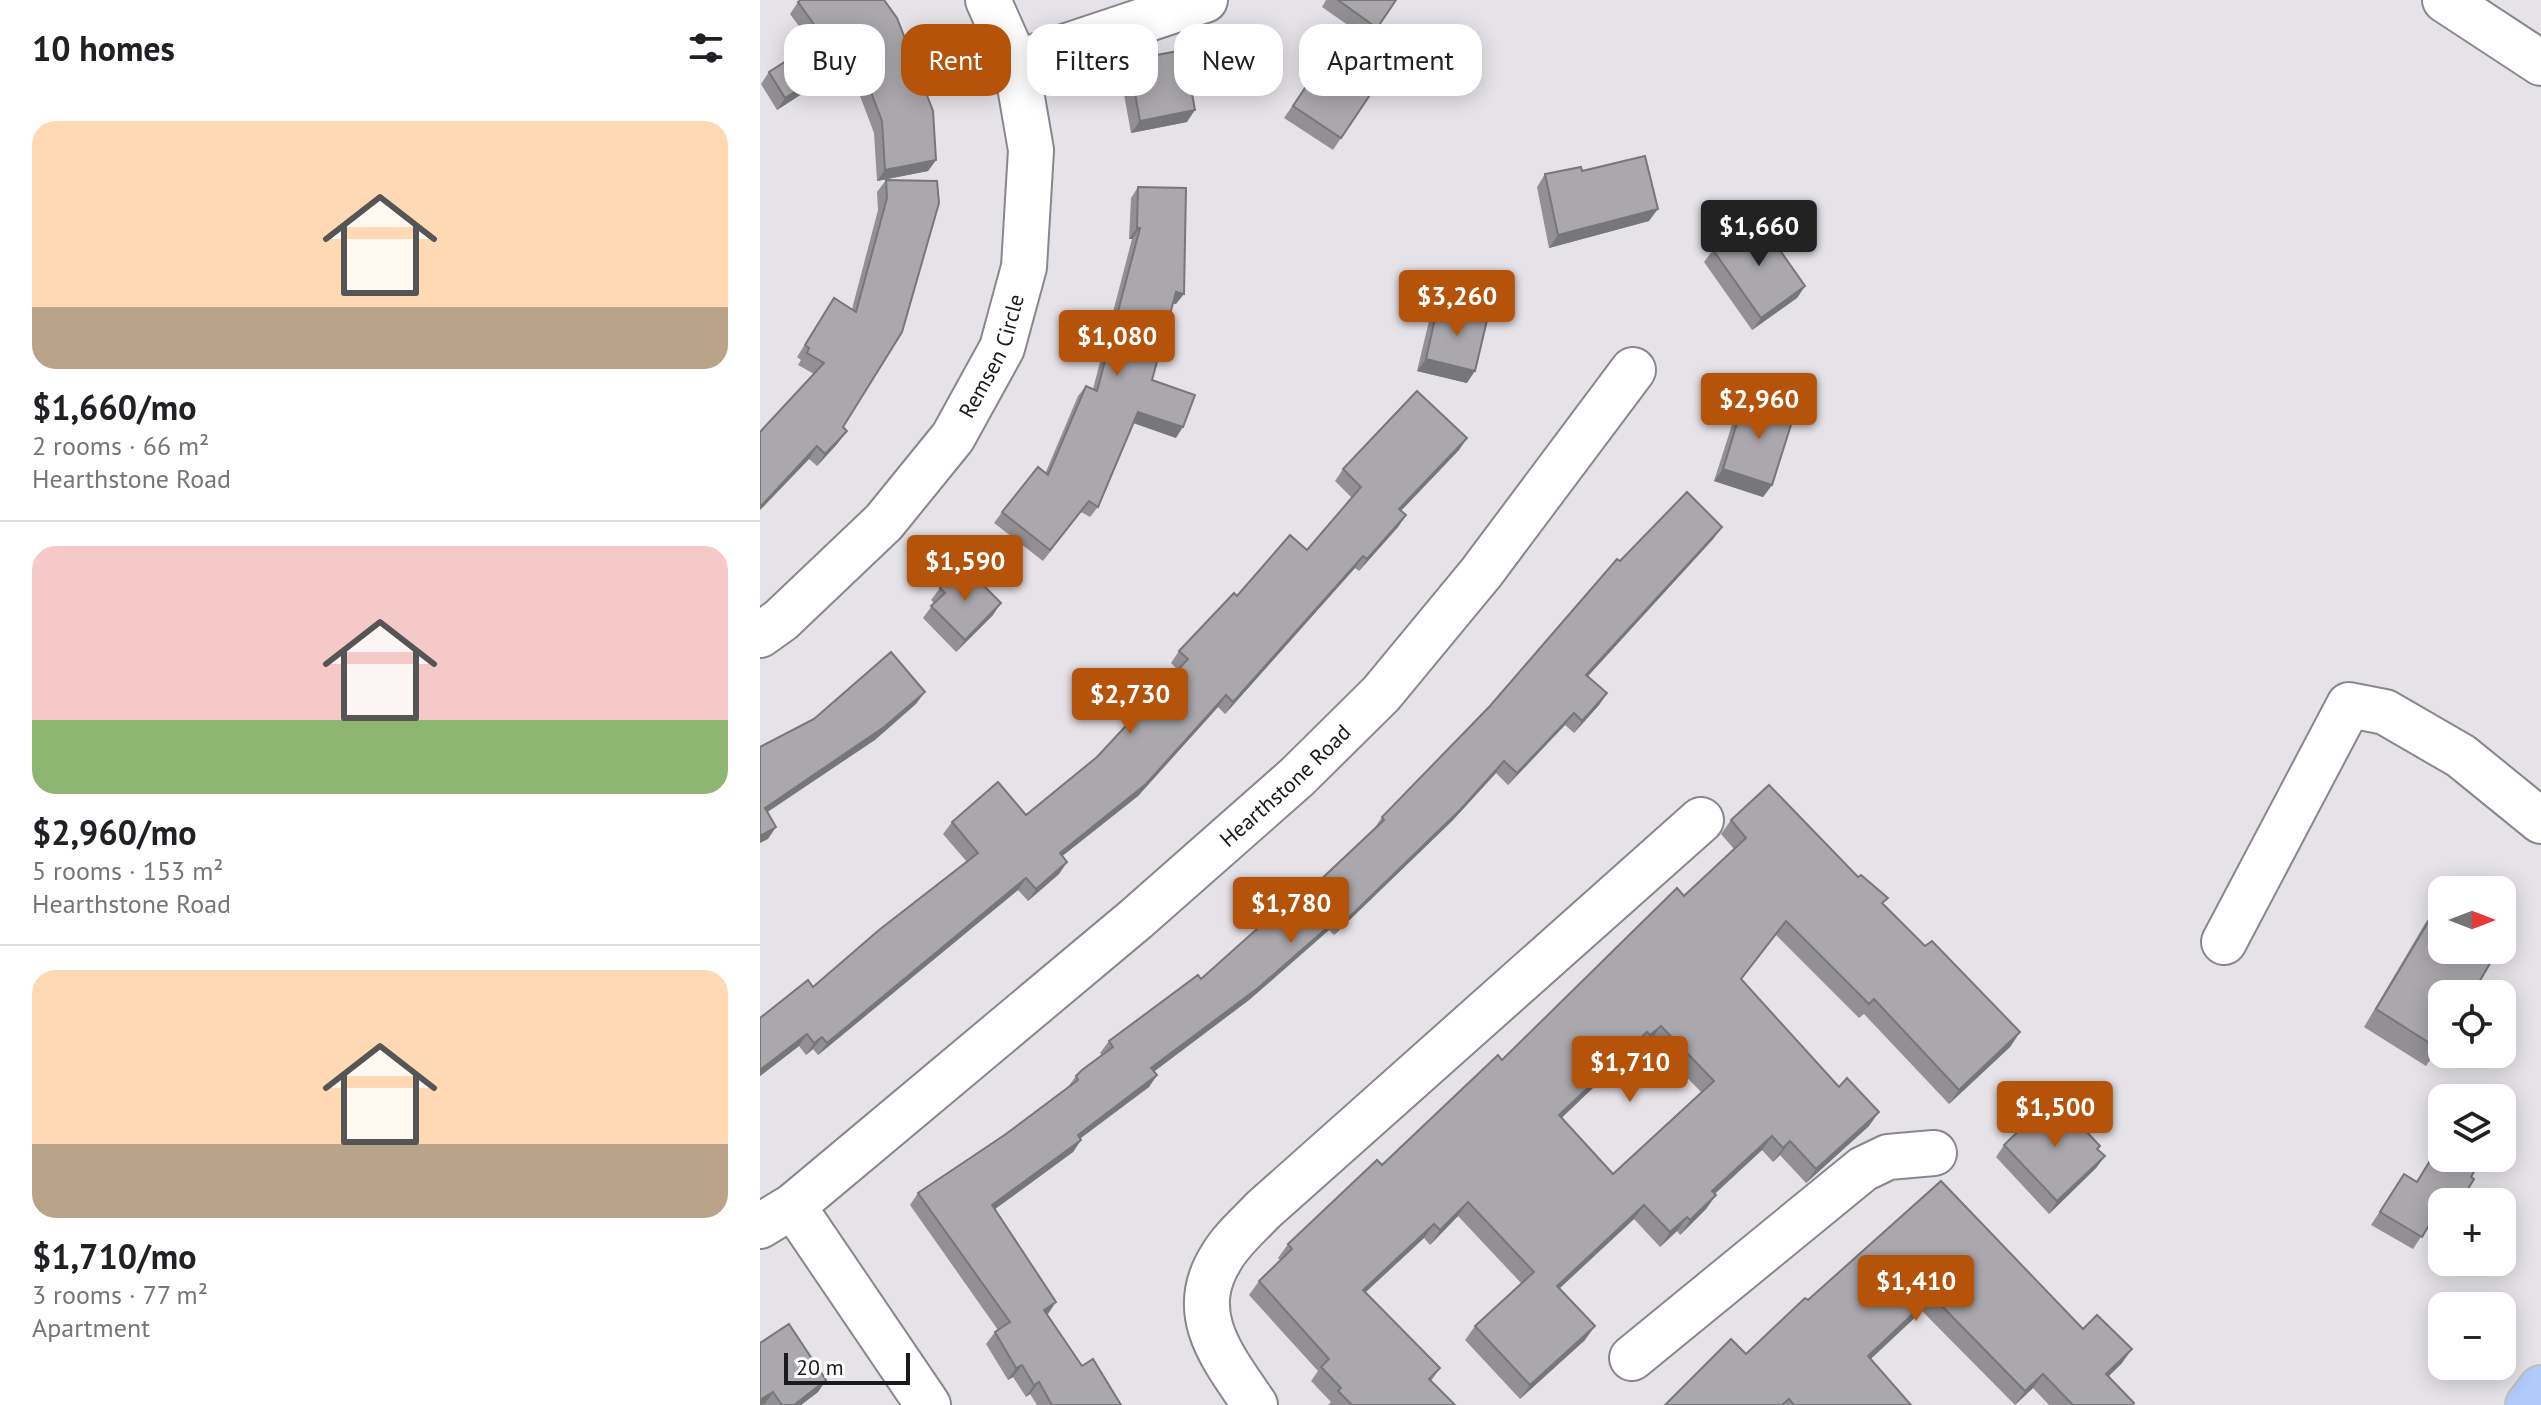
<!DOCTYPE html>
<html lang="en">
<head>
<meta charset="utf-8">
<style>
  :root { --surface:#fff; --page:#f6f6f6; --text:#202124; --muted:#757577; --line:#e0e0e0; --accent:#b45309 }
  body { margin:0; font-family:"PT Sans",sans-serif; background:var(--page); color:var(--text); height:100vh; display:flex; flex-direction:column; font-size:30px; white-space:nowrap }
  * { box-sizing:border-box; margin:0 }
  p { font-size:26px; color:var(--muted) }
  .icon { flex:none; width:44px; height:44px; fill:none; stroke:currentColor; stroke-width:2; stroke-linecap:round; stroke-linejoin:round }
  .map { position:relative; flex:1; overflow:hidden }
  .details { display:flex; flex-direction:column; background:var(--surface); width:760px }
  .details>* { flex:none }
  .guide { position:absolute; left:24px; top:24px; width:760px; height:72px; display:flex; gap:16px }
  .needle { width:52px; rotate:90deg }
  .buttons { position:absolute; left:1668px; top:876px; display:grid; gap:16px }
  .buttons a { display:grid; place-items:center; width:88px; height:88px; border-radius:16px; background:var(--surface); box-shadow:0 4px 20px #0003; font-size:40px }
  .scale { position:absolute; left:24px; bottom:20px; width:126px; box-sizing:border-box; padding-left:8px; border:4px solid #1a191b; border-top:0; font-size:22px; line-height:28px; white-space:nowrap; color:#1a191b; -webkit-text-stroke:6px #fff; paint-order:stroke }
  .price { position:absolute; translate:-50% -68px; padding:0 18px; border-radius:8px; background:var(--accent); color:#fff; font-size:26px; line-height:52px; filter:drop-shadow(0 2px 4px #0008) }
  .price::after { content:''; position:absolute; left:50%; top:48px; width:24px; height:18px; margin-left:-12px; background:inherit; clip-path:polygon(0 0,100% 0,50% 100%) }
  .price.active { background:#222; color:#fff }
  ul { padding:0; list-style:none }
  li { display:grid; align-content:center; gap:16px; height:424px; padding:0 32px }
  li+li { border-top:2px solid var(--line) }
  li span { display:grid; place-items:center; height:248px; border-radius:24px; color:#555 }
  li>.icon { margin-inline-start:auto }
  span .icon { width:144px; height:144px; fill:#fffc; stroke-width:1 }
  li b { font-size:34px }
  h2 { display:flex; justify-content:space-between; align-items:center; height:96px; padding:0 32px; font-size:34px }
  .tag { padding:0 28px; border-radius:24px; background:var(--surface); box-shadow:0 4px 20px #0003; font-size:28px; line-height:72px }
  .tag.active { background:var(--accent); color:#fff }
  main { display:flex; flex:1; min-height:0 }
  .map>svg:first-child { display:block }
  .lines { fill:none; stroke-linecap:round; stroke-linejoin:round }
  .minor-casing { stroke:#8a878c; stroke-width:48 }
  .major-casing { stroke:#bfbfbf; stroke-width:48 }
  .minor { stroke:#fff; stroke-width:44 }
  .major { stroke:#b0cafa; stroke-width:44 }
  .wall { fill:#929094; fill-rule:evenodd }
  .shaded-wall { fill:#777678 }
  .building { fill:#aaa8ac; stroke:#777678; stroke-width:2; fill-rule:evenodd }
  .labels { text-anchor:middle; stroke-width:6; stroke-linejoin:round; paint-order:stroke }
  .street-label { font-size:22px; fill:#1a191b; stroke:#fff }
</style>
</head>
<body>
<main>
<section class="details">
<h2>10 homes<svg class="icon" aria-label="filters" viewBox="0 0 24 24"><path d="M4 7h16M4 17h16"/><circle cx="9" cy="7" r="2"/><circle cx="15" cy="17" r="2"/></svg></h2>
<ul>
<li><span style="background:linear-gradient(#ffd9b3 75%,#b9a48a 0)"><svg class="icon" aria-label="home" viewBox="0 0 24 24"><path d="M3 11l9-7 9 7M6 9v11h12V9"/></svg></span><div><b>$1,660/mo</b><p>2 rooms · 66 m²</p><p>Hearthstone Road</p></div></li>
<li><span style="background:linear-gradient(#f6c9c9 70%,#8fb573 0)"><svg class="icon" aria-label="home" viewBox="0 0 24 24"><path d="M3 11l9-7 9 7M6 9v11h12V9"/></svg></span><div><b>$2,960/mo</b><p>5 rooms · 153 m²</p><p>Hearthstone Road</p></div></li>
<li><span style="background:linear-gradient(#ffd9b3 70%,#b9a48a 0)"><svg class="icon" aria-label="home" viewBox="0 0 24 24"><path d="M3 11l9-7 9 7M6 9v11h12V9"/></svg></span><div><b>$1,710/mo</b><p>3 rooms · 77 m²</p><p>Apartment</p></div></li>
</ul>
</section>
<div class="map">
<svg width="1781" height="1405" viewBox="0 0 1781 1405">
  <rect width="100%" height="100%" fill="#e6e3e8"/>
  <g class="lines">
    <defs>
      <g id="minor">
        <polyline points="1685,0 1781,63"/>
        <polyline points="256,63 445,0"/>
        <path id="s1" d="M 0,635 L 21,620 L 124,522 L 193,437 L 242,348 L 264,267 L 271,150 L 256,63 L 228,0"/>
        <polyline points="1464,942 1589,705 1625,712 1701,756 1781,821"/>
        <polyline points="33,1206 168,1405"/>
        <path id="s2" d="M 0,1226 L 33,1206 L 376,919 L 537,777 L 621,694 L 721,573 L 873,370"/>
        <polyline points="872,1358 1103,1169 1128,1157 1174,1153"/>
        <path d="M 495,1405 C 463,1358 426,1314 461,1258 C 471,1240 489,1225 503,1210 L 941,820"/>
      </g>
      <polyline id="major" points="1768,1405 1781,1388"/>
    </defs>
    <!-- minor casing -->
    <use href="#minor" class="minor-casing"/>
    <!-- major casing -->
    <use href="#major" class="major-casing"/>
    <!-- minor -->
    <use href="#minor" class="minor"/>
    <!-- major -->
    <use href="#major" class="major"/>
  </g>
  <!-- wall -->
  <g class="wall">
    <polygon points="124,0 176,160 168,171 117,181 114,133 88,64 17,110 1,84 9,72 52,44 30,14 38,2"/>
    <polygon points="566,0 636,0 609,40 562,7"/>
    <polygon points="581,34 628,68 573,150 524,118"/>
    <polygon points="369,60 427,122 371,133 360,72"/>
    <polygon points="822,171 889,221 789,248 777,187 785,174"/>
    <polygon points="126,180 177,181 83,427 78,443 57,466 49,459 0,510 0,432 54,374 38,365 41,360 37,357 74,298 92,309 118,210 117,192"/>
    <polygon points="378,187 416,304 413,304 392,380 416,438 373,423 338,507 330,517 321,512 283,561 234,523 242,512 285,474 318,396 326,386 333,389 372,239 369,239 371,198"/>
    <polygon points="953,250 1045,286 1037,298 992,330 944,262"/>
    <polygon points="678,305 707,383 657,371 670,317"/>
    <polygon points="985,397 1012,485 1003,497 954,481 977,409"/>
    <polygon points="707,438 699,450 641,511 646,515 638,527 599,571 595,568 465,714 458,707 378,796 302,856 307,862 299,874 268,901 258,890 58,1055 53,1049 46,1055 39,1046 0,1076 0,1018 53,987 207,862 183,834 192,822 266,815 337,757 418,670 411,663 419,651 477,596 547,550 592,498 575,481 583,469"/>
    <polygon points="954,538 828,676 847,693 839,705 814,733 805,725 748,785 736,773 692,821 574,935 569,930 489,1000 394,1071 397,1075 389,1087 320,1138 321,1140 313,1152 235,1209 287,1315 322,1366 361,1405 277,1405 270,1394 266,1397 253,1377 248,1380 226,1344 235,1332 238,1330 150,1205 158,1193 246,1134 308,1087 316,1076 342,1055 340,1053 349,1041 441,979 522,916 614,829 622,817 730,706 860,561"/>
    <polygon points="180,588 233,615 196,652 163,618 174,603 171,600"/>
    <path d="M 971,820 L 1123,905 L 1165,946 L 1260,1032 L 1250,1047 L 1189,1104 L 1104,1014 L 1099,1018 L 1016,935 L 981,980 L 1109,1126 L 1046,1183 L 1020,1155 L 1013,1162 L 1002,1150 L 955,1194 L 956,1195 L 946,1209 L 920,1235 L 917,1231 L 900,1247 L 874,1219 L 800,1288 L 825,1340 L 760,1399 L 705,1340 L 715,1326 L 761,1283 L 698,1216 L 670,1245 L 664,1238 L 605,1292 L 680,1368 L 671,1381 L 695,1405 L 568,1405 L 571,1402 L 551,1381 L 558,1371 L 489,1295 L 499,1281 L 520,1260 L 518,1258 L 528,1244 L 622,1165 L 742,1060 L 974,849 L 961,834 ZM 891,1040 L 941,1092 L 853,1174 L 801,1118 L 877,1046 L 880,1049 Z"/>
    <polygon points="1679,904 1682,1043 1666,1066 1604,1027 1666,922"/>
    <polygon points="1682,1141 1682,1226 1672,1220 1653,1249 1611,1225 1644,1174 1656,1182"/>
    <polygon points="1244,1145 1340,1146 1338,1149 1345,1156 1336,1168 1289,1214 1236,1157"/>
    <polygon points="1181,1181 1323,1329 1362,1363 1349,1376 1373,1405 1289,1405 1273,1388 1255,1405 1162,1311 1110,1359 1151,1405 905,1405 986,1354"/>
    <polygon points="0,1343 66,1380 58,1392 41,1405 0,1405"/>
  </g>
  <!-- shaded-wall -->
  <g class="shaded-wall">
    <polygon points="96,53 88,64 17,110 25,98"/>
    <polygon points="435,110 427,122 371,133 380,121"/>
    <polygon points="176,160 168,171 117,181 125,170"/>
    <polygon points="898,209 889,221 789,248 798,235"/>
    <polygon points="377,228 380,228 372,239 369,239"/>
    <polygon points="1045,286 1037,298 992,330 1001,318"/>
    <polygon points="416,292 424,294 416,304 409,302"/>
    <polygon points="666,359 715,371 707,383 657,371"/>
    <polygon points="378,412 423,427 416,438 371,422"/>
    <polygon points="87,431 78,443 57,466 65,454"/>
    <polygon points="707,438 699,450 631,521 639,509"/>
    <polygon points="57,446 49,459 0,510 0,507"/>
    <polygon points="963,469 1012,485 1003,497 954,481"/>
    <polygon points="646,515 638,527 599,571 607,559"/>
    <polygon points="962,527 954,538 818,687 826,675"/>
    <polygon points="603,556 595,568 465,714 473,702"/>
    <polygon points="241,603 233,615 196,652 205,640"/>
    <polygon points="165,692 156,704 115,740 0,817 5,808"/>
    <polygon points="847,693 839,705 814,733 822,721"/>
    <polygon points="466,695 458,707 378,796 291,865 300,853"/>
    <polygon points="814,713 805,725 748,785 757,773"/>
    <polygon points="744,761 736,773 692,821 574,935 583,923"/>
    <polygon points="16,827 8,839 0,843 0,836"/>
    <polygon points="307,862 299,874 268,901 276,889"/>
    <polygon points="266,878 258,890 58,1055 67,1043"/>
    <polygon points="578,918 569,930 489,1000 383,1080 391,1068"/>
    <polygon points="901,1026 891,1040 880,1049 890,1035"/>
    <polygon points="887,1032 877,1046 789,1130 799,1115"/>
    <polygon points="1260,1032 1250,1047 1189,1104 1199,1090"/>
    <polygon points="47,1034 39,1046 0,1076 0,1070"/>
    <polygon points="62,1037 53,1049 46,1055 54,1043"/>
    <polygon points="397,1075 389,1087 309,1147 318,1135"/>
    <polygon points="1119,1112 1109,1126 1046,1183 1056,1169"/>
    <polygon points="1012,1136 1002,1150 942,1205 952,1191"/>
    <polygon points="321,1140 313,1152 224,1217 232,1205"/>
    <polygon points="1030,1141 1020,1155 1013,1162 1023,1148"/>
    <polygon points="1345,1156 1336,1168 1289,1214 1297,1201"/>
    <polygon points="956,1195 946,1209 920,1235 930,1220"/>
    <polygon points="708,1202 698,1216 670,1245 680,1230"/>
    <polygon points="884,1205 874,1219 787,1300 797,1286"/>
    <polygon points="927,1217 917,1231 900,1247 910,1232"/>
    <polygon points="674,1224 664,1238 593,1304 603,1290"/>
    <polygon points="1172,1296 1162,1311 1098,1371 1108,1356"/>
    <polygon points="296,1302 288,1314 276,1322 284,1310"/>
    <polygon points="835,1326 825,1340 760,1399 770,1385"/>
    <polygon points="1372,1349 1362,1363 1336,1388 1346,1374"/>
    <polygon points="262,1365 253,1377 248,1380 256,1368"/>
    <polygon points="1283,1374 1273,1388 1255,1405 1265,1391"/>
    <polygon points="66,1380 58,1392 41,1405 34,1405"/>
    <polygon points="279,1382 270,1394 266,1397 274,1385"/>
    <polygon points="13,1392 5,1404 0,1405 0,1400"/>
  </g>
  <!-- building -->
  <g class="building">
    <polygon points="41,0 124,0 137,18 173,111 176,160 125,170 122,121 96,53 25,98 9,72 63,37 38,2"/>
    <polygon points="578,0 636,0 617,28"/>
    <polygon points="581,34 628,68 581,138 533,106"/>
    <polygon points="424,50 435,110 380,121 369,60"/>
    <polygon points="885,156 898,209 798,235 785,174 821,167 822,171"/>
    <polygon points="126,180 177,181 179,203 142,332 83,427 87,431 65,454 57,446 0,507 0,432 64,363 47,353 49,348 45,345 74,298 96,312 127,198"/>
    <polygon points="378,187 426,188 424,294 416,292 392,380 435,395 423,427 378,412 338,507 329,501 290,550 242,512 278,467 288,475 326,386 337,391 380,228 377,228"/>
    <polygon points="998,219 1045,286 1001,318 953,250"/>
    <polygon points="678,305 728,316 715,371 666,359"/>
    <polygon points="657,391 707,438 639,509 646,515 607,559 603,556 473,702 466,695 386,784 300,853 307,862 276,889 266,878 67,1043 62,1037 54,1043 47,1034 0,1070 0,1018 48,980 53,987 119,930 218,853 192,822 238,782 266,815 337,757 428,659 419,651 474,593 477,596 530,535 547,550 601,487 583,469"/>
    <polygon points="985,397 1035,412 1012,485 963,469"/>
    <polygon points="927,492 962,527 826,675 847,693 822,721 814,713 757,773 744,761 701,809 583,923 578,918 498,988 391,1068 397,1075 318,1135 321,1140 232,1205 296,1302 284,1310 322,1366 333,1359 361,1405 292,1405 279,1382 274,1385 262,1365 256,1368 235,1332 250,1322 158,1193 246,1134 318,1080 316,1076 322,1070 353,1047 349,1041 438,975 441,979 517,911 522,916 624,820 622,817 730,706 857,559 860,561"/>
    <polygon points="203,565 241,603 205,640 171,606 185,593 180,588"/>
    <polygon points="131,652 165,692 124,727 5,808 16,827 0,836 0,747 54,719"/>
    <path d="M 1009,785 L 1098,877 L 1101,875 L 1128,898 L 1122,903 L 1165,946 L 1172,941 L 1260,1032 L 1199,1090 L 1114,999 L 1109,1004 L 1026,921 L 981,979 L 1079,1087 L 1087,1078 L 1119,1112 L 1056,1169 L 1030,1141 L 1023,1148 L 1012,1136 L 952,1191 L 956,1195 L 930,1220 L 927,1217 L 910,1232 L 884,1205 L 797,1286 L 835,1326 L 770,1385 L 715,1326 L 774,1272 L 708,1202 L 680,1230 L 674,1224 L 603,1290 L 680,1368 L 669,1379 L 695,1405 L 592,1405 L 578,1391 L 581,1388 L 561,1367 L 569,1359 L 499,1281 L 532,1249 L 528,1244 L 617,1160 L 622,1165 L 738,1055 L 742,1060 L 917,888 L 924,896 L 986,838 L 971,820 ZM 901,1026 L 954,1081 L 853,1174 L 799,1115 L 887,1032 L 890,1035 Z"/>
    <polygon points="1679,904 1682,907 1682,950 1738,950 1712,994 1682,994 1682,1043 1679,1049 1616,1009"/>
    <polygon points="1294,1097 1340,1146 1337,1149 1345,1156 1297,1201 1244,1145"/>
    <polygon points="1682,1141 1682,1158 1712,1158 1719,1163 1711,1177 1714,1179 1700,1202 1682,1202 1682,1209 1680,1207 1662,1237 1620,1212 1644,1174 1657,1182"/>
    <polygon points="1181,1181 1323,1329 1337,1315 1372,1349 1346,1374 1374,1403 1373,1405 1313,1405 1283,1374 1265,1391 1172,1296 1108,1356 1151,1405 1034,1405 1029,1399 1022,1405 905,1405 971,1339 986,1354 1045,1298 1048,1300"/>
    <polygon points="29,1324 66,1380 34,1405 22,1405 13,1392 0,1400 0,1343"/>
  </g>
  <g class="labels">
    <!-- street labels -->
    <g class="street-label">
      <text dy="8" stroke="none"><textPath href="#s1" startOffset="368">Remsen Circle</textPath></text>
      <text dy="8" stroke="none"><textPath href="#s2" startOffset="686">Hearthstone Road</textPath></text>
    </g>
  </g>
</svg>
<div class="buttons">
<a><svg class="needle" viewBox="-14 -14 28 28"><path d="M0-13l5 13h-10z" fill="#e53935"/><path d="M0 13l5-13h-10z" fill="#757577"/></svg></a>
<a><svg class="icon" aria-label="locate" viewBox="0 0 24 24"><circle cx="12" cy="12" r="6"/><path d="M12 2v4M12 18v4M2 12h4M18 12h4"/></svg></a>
<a><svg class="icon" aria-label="layers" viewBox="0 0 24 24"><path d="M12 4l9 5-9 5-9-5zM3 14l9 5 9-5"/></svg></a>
<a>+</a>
<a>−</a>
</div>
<div class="scale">20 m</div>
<b class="price active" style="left:999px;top:268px">$1,660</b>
<b class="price" style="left:697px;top:338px">$3,260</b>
<b class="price" style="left:357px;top:378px">$1,080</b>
<b class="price" style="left:999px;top:441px">$2,960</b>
<b class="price" style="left:205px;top:603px">$1,590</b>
<b class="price" style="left:370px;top:736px">$2,730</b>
<b class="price" style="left:531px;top:945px">$1,780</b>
<b class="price" style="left:870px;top:1104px">$1,710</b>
<b class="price" style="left:1295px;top:1149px">$1,500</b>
<b class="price" style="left:1156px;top:1323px">$1,410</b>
<div class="guide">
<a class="tag">Buy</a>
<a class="tag active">Rent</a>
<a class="tag">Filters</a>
<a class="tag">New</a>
<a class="tag">Apartment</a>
</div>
</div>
</main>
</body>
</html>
